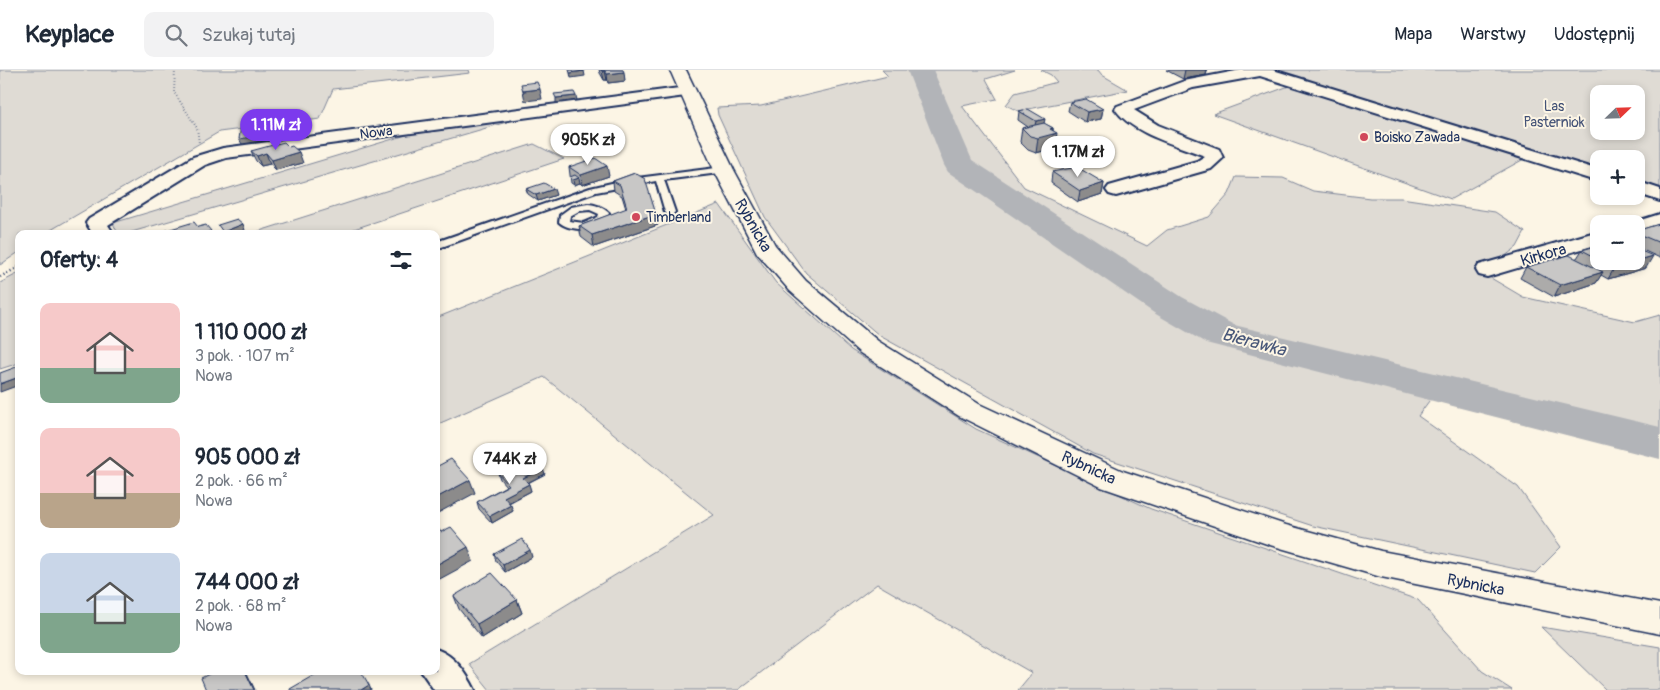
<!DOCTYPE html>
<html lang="pl">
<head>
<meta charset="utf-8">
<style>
  :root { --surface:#fff; --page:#f2f2f3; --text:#1f2937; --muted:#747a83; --line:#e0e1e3; --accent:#7c3aed }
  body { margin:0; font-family:Pangolin,sans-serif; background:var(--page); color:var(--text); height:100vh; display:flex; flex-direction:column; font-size:19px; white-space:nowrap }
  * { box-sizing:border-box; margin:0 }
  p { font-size:16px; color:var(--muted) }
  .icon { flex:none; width:28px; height:28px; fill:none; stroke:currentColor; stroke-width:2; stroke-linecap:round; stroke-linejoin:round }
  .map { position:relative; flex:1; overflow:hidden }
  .details { position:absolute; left:15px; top:160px; width:425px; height:445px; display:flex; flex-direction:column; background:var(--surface); border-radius:10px; box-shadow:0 2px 8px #0003 }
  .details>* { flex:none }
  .needle { width:32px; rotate:67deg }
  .controls { position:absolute; left:1590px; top:15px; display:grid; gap:10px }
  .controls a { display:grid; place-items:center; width:55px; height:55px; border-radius:10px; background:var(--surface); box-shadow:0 2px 8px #0003; font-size:25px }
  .price { position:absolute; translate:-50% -42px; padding:0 11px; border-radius:18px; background:#fff; color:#222; font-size:16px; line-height:32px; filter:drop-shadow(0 1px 2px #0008) }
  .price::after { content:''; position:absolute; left:50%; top:30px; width:15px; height:11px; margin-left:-8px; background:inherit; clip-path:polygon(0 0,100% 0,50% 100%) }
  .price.on { background:var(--accent); color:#fff }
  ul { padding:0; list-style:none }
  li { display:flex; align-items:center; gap:15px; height:125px; padding:0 25px }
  li span { display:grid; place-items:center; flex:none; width:140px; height:100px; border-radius:10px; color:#555 }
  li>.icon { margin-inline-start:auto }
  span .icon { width:60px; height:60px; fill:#fffc; stroke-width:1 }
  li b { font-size:21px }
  h2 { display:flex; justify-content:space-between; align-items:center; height:60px; padding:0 25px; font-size:21px }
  header { display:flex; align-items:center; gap:30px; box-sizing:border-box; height:70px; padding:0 25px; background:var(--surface); border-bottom:1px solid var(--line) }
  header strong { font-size:24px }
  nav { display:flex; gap:28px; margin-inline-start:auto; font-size:18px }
  .search { width:350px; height:45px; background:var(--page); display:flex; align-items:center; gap:12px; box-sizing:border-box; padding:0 18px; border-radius:10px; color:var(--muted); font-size:19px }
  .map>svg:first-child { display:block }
  .green { fill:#dfdbd4; stroke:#7d8599; fill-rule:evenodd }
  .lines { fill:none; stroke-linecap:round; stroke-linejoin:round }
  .river { fill:#b2b4b8; fill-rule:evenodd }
  .service-casing { stroke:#1b2f5e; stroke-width:4 }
  .minor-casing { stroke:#1b2f5e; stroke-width:4 }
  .secondary-casing { stroke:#1b2f5e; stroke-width:3 }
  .path-far1 { stroke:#1b2f5e; stroke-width:2; stroke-dasharray:0.5 2.5; stroke-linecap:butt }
  .path { stroke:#1b2f5e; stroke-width:2.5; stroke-dasharray:1 3; stroke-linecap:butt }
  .service { fill:#fcf5e5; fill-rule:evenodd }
  .minor { fill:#fcf5e5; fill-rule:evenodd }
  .secondary { fill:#fcf5e5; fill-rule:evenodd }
  .wall { fill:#acabaa; stroke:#1b2f5e }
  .shaded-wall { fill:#8c8b8b; stroke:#1b2f5e }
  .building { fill:#c8c7c6; stroke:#1b2f5e }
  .poi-dot { fill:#d1495b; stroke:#fcf5e5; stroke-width:2 }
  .labels { text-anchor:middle; stroke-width:4; stroke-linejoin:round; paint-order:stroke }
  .far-park-label { font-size:14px; fill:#425176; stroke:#fcf5e5 }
  .far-street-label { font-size:14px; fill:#1b2f5e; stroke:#fcf5e5 }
  .far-poi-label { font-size:14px; fill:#1b2f5e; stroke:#fcf5e5; text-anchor:start }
  .street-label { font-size:16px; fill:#1b2f5e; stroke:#fcf5e5 }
  .water-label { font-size:18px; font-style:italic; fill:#485779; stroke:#fcf5e5 }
</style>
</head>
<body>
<header>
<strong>Keyplace</strong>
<div class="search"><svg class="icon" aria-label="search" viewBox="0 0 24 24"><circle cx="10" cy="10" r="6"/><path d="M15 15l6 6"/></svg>Szukaj tutaj</div>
<nav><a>Mapa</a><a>Warstwy</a><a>Udostępnij</a></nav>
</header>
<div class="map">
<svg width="1660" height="620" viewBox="0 0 1660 620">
  <rect width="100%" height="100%" fill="#fcf5e5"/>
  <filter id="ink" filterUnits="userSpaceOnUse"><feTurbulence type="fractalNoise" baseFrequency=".02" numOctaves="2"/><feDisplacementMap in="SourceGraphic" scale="10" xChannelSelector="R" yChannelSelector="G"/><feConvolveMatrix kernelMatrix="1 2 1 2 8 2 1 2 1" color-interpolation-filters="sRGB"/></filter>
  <g filter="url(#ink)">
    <!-- green -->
    <g class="green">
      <polygon points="0,0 469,0 470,3 333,19 320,49 219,62 44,164 19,164 19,182 0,195"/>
      <polygon points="882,0 1015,0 986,9 997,29 962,36 1024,117 1147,176 1167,160 1209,147 1229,124 1236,107 1283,108 1313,121 1370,128 1401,128 1495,142 1525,162 1517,177 1487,200 1479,201 1523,227 1635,252 1660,245 1660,365 1443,312 1418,346 1518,417 1561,477 1535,503 1313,456 1093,384 880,266 806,203 765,147 718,45 717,38 761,36 888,6"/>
      <polygon points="1041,0 1098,0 1102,5 1128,20 1018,41 1006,35 1015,23 1057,12 1051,5"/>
      <path d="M 1264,0 L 1660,0 L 1660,123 L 1636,116 L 1636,89 L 1599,89 L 1599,104 ZM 1599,24 L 1636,24 L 1636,61 L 1599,61 Z"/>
      <polygon points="1289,16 1524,89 1451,129 1213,44"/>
      <polygon points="534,44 125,164 118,164 113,153 433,57"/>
      <polygon points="534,74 564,89 339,164 250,164"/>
      <polygon points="719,134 776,213 851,280 976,359 1151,439 1418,530 1482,601 1512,620 1018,620 1032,603 877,514 738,620 490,620 469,594 714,445 544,307 436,355 436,248"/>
      <polygon points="19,203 19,293 0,299 0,213"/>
      <polygon points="1541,557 1660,577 1660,620 1606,620"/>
    </g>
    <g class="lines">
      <!-- river -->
      <polygon class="river" points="907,0 933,0 972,90 1182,227 1234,255 1660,357 1660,389 1206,273 1154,243 948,102 944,95"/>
      <defs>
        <g id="service">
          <polygon points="724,97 728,100 727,102 664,110 675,142 673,144 667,144 665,142 656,111 596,122 436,179 436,172 590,118 629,109"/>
          <path d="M 588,134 C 595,134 604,138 609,143 C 605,162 571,163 559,152 L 560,145 L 571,137 ZM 590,140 L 599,144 L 598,147 L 584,153 L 569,151 L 570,146 L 579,141 Z"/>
        </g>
        <g id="minor">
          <path d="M 1241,0 L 1273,0 L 1599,100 L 1599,112 L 1260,6 L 1193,18 L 1134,40 L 1158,55 L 1219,79 L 1223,88 L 1211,99 L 1116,126 L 1109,124 L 1106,120 L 1109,116 L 1197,91 L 1205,86 C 1177,75 1132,64 1115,39 L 1117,36 L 1184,11 Z"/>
          <polygon points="687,17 693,19 695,22 693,25 226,88 205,95 108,155 114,164 93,164 86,153 89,149 193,87 223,78"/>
          <polygon points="1636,111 1660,119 1660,131 1636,123"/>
          <polygon points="1660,144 1660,156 1636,163 1636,154 1628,154"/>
          <polygon points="1599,161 1599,174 1487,207 1479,205 1476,200 1479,195"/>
          <path d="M 436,579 C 455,586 466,602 475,620 L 434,620 L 421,601 L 436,601 Z"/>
        </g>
        <polygon id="secondary" points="670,0 686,0 734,100 775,175 806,211 878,271 979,334 1123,401 1286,455 1381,481 1660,534 1660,564 1381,507 1270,475 1101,417 959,346 860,283 790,221 757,183 714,100"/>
      </defs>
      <!-- service casing -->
      <use href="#service" class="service-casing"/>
      <!-- minor casing -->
      <use href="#minor" class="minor-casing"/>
      <!-- secondary casing -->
      <use href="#secondary" class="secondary-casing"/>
      <!-- path-far1 -->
      <polyline class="path-far1" points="175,0 174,22 197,58 199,73"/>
      <!-- path -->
      <polyline class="path" points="0,207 19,197"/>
      <!-- service -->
      <use href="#service" class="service"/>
      <!-- minor -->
      <use href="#minor" class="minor"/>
      <!-- secondary -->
      <use href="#secondary" class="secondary"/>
    </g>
    <!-- wall -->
    <g class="wall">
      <polygon points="599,0 623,0 625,11 608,13 607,10 604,10 600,3"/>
      <polygon points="1166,0 1207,0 1206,5 1183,9"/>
      <polygon points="1070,32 1103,39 1101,49 1085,52 1068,41"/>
      <polygon points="1019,41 1053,58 1055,78 1036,83 1028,80 1020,72 1022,58 1028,57 1018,50"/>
      <polygon points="251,81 303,93 276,100 270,94 261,96 256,91"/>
      <polygon points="569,97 609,106 582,115 580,113 574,115 571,113"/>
      <polygon points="1052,102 1104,113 1102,124 1078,132 1051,113"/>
      <polygon points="635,103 656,144 658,155 594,177 581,167 579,156 626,139 622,126 614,121 613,111"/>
      <polygon points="526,119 556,125 538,131 528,124"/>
      <polygon points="1660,154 1660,188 1636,177 1636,161"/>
      <polygon points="1599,175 1599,191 1636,191 1646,198 1608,209 1601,205 1596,213 1554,227 1520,208 1526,197 1577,188 1582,180"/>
      <polygon points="498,403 545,404 528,413 531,421 509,433 513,441 492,453 479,439 477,432 506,416 500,409"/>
      <polygon points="494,484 532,487 505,502 496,491"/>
      <polygon points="454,526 517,530 522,543 482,568 459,539"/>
    </g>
    <!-- shaded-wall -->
    <g class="shaded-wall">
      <polygon points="1185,0 1207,0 1206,5 1183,9"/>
      <polygon points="584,1 585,6 571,8 570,3"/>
      <polygon points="602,1 605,1 607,10 604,10"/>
      <polygon points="624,2 625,11 608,13 607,4"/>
      <polygon points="540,19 542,29 525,31 523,21"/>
      <polygon points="576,26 577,30 556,33 556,28"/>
      <polygon points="1103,39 1101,49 1085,52 1087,42"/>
      <polygon points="1045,49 1043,58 1034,60 1036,51"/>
      <polygon points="271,53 273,58 255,59 255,57"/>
      <polygon points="275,57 277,63 275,69 242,74 239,69"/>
      <polygon points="1053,58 1052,65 1057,63 1055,78 1036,83 1038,68 1050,59"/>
      <polygon points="299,82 303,93 276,100 272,90"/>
      <polygon points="266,83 270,94 261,96 257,86"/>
      <polygon points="607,96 609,106 582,115 581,105"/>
      <polygon points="579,108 580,113 574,115 573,110"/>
      <polygon points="1104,113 1102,124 1078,132 1080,121"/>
      <polygon points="554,119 556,125 538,131 536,125"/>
      <polygon points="656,144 658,155 594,177 592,165"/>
      <polygon points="243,154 245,160 236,164 224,164 223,162"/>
      <polygon points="1653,186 1646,198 1608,209 1615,197"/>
      <polygon points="1603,202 1596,213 1554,227 1560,215"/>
      <polygon points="19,307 19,315 0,322 0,314"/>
      <polygon points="543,398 545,404 525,414 523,408"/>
      <polygon points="470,410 475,423 436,444 436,428"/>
      <polygon points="529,414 531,421 506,434 504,427"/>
      <polygon points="511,435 513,441 492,453 490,446"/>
      <polygon points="468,477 473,491 436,511 436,495"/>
      <polygon points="530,480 532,487 505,502 503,495"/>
      <polygon points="517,530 522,543 482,568 477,554"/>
      <polygon points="245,601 246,601 255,620 254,620"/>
      <polygon points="369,615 371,620 361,620"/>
    </g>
    <!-- building -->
    <g class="building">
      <polygon points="569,0 584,0 584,1 570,3"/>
      <polygon points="601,0 623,0 624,2 607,4 605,1 602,1"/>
      <polygon points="537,12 540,19 523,21 521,14"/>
      <polygon points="574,22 576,26 556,28 554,24"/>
      <polygon points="1086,29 1103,39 1087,42 1070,32"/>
      <polygon points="1028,39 1045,49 1036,51 1019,41"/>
      <polygon points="271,53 270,55 255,57 255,59 275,57 273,64 239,69 241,56"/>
      <polygon points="1044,53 1053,58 1050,59 1057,63 1038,68 1030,66 1022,58"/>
      <polygon points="284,72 289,77 292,76 299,82 272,90 266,83 257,86 251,81"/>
      <polygon points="595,88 607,96 581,105 569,97"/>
      <polygon points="1077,97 1104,113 1080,121 1052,102"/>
      <polygon points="635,103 645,109 656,144 592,165 579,156 627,138 620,115 613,111"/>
      <polygon points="575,105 579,108 573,110 570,107"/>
      <polygon points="544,113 554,119 536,125 526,119"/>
      <polygon points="237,149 243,154 223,162 218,155"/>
      <polygon points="194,152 198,157 206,155 211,161 203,164 154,164"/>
      <polygon points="1659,154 1660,154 1660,173 1636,163 1636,161"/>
      <polygon points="1599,175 1599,189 1582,180"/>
      <polygon points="1636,179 1653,186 1636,191"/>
      <polygon points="1569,185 1603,202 1560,215 1526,197"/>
      <polygon points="1604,191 1635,191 1615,197"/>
      <polygon points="19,296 19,307 0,314 0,303"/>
      <polygon points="531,386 543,398 523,408 529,414 504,427 511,435 490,446 477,432 509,415 498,403"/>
      <polygon points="451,389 470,410 436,428 436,397"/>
      <polygon points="436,456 441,462 451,457 468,477 436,495"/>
      <polygon points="522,469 530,480 503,495 494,484"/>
      <polygon points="492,503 517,530 477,554 454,526"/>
      <polygon points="215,601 245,601 254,620 220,620 219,618 216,620 206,620 201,608"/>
      <polygon points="321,601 361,601 369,615 361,620 290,620 290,619"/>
    </g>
  </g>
  <!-- markers -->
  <g class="poi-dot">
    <circle cx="1364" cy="67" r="5"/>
    <circle cx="636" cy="147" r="5"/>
  </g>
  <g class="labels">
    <!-- far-park labels -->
    <g class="far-park-label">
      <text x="1554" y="41">Las<tspan x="1554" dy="16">Pasterniok</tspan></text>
    </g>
    <!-- far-street labels -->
    <g class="far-street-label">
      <text transform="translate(376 62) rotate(-7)" y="5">Nowa</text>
    </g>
    <!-- far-poi labels -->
    <g class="far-poi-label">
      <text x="1374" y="72">Boisko Zawada</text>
      <text x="646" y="152">Timberland</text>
    </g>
    <!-- street labels -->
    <g class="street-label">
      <text transform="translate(754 155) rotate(60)" y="6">Rybnicka</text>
      <text transform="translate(1543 184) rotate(-16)" y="6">Kirkora</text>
      <text transform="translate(1089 397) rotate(25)" y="6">Rybnicka</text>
      <text transform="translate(1476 514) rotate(11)" y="6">Rybnicka</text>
    </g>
    <!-- water labels -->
    <g class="water-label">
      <text transform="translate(1254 272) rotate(15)" y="6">Bierawka</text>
    </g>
  </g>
</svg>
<div class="controls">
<a><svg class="needle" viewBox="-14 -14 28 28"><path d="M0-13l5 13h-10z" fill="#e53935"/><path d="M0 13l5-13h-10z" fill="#747a83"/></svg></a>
<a>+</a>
<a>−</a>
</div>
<b class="price on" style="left:276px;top:81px">1.11M zł</b>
<b class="price" style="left:588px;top:96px">905K zł</b>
<b class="price" style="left:1078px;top:108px">1.17M zł</b>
<b class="price" style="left:510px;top:415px">744K zł</b>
<section class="details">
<h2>Oferty: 4<svg class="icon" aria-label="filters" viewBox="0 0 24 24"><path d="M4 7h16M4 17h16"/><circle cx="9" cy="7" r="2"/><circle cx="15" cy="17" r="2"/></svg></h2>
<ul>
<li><span style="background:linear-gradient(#f6c9c9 65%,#7fa58c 0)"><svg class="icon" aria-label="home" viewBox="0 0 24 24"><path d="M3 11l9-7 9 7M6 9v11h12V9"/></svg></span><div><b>1 110 000 zł</b><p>3 pok. · 107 m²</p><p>Nowa</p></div></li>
<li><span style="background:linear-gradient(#f6c9c9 65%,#b9a48a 0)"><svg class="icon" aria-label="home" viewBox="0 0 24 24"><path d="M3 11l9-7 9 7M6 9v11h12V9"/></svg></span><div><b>905 000 zł</b><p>2 pok. · 66 m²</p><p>Nowa</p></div></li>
<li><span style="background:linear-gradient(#c9d6e8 60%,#7fa58c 0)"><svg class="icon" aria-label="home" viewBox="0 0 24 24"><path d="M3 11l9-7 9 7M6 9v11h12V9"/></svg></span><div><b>744 000 zł</b><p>2 pok. · 68 m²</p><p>Nowa</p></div></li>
</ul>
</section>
</div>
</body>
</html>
